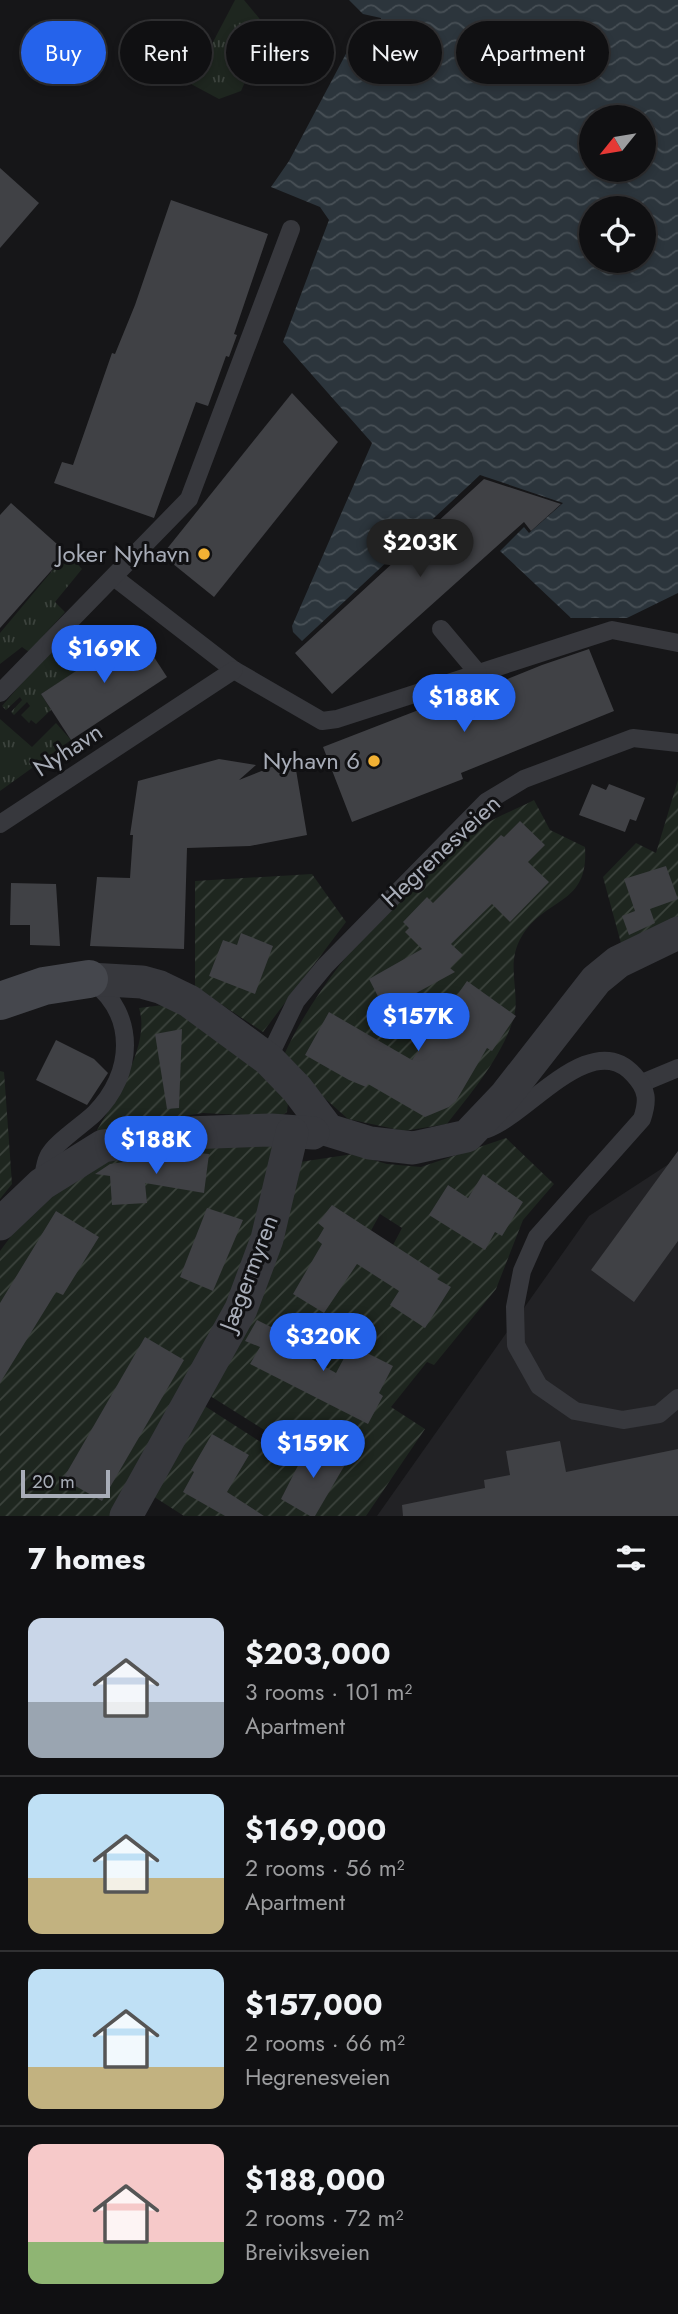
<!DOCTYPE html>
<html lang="en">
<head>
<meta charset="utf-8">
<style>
  :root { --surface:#101012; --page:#1e1e20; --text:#f1f3f6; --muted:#9c9d9f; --line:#303032; --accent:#2563eb }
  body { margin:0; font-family:Jost,sans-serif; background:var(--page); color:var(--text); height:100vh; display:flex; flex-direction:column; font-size:26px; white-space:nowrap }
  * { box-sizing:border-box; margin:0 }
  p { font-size:23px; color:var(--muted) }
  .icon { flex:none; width:38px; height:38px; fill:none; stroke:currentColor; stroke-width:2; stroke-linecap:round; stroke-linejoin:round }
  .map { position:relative; height:1516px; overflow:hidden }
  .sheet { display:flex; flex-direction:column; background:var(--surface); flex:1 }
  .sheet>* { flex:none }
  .top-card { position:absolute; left:21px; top:21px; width:637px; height:63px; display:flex; gap:14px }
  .needle { width:46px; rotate:240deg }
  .fabs { position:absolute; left:579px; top:105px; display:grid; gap:14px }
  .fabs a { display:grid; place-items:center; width:77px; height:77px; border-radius:50%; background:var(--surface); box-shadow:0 4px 10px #0003,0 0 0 2px var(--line); font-size:35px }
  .scale { position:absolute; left:21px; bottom:18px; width:89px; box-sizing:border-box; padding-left:7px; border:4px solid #a8adb8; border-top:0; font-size:19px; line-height:24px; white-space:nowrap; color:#a8adb8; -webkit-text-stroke:5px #111113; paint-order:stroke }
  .price { position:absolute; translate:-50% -60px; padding:0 16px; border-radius:24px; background:var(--accent); color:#fff; font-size:23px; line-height:46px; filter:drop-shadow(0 2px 4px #0008) }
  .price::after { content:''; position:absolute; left:50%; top:42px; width:21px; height:16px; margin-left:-10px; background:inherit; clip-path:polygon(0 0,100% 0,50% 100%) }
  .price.active { background:#222; color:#fff }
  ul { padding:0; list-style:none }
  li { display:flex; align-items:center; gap:21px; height:175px; padding:0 28px }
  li+li { border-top:2px solid var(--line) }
  li span { display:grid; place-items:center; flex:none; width:196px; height:140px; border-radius:14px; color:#555 }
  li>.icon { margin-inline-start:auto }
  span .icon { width:84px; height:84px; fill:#fffc; stroke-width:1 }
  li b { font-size:30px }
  h2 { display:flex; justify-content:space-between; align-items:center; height:84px; padding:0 28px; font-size:30px }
  .chip { padding:0 24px; border-radius:32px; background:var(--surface); box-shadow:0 4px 10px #0003,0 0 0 2px var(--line); font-size:24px; line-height:63px }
  .chip.active { background:var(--accent); color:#fff }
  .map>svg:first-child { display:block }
  .built { fill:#222225 }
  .grass { fill:url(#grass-tufts) }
  .garden { fill:url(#garden-furrows); fill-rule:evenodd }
  .water { fill:url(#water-waves); fill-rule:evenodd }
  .building { fill:#404145 }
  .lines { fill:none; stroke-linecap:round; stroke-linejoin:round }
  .lane { stroke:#37383d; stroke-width:18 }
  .street { stroke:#37383d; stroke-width:33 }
  .secondary { stroke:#45474d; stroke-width:38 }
  .poi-dot { fill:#f2b134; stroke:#111113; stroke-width:2.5 }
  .labels { text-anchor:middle; stroke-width:6; stroke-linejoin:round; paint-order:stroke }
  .poi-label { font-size:24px; fill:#a8adb8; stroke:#111113; text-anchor:end }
  .street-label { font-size:24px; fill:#a8adb8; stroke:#111113 }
</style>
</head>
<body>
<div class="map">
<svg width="678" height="1516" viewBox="0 0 678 1516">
  <defs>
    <pattern id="grass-tufts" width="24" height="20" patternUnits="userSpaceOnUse" patternTransform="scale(1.75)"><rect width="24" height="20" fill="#1e261f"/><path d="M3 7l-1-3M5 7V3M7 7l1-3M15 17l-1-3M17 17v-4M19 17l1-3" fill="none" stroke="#3c433d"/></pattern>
    <pattern id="garden-furrows" width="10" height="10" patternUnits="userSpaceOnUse" patternTransform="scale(1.75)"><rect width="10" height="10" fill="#1e261f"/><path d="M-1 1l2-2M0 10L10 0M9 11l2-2" fill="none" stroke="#3c433d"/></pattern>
    <pattern id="water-waves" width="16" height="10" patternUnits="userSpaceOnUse" patternTransform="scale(1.75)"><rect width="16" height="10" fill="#2c353c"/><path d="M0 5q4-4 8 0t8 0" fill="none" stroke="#485056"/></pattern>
  </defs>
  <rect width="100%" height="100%" fill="#161618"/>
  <!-- built -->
  <polygon class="built" points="678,1158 678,1516 377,1516 589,1216"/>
  <!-- grass -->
  <g class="grass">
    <polygon points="235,0 244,0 268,29 241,91 219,99 191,84"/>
    <polygon points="67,553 82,569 55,602 65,612 29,652 22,647 0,664 0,633"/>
    <polygon points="90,634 108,651 41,694 51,710 36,724 31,720 29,723 21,715 30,706 27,702 14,715 11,712 22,700 20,697 6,710 2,706 51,649 65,661"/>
    <polygon points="0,719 32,747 56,723 71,740 0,791"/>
  </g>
  <!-- garden -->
  <g class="garden">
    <polygon points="678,780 678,925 622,947 603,877 636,843 656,853"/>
    <path d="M 534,800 L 550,830 L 585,847 C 589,906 546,896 522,936 C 504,965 522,993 513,1020 C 501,1058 471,1093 447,1124 L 404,1131 L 348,1119 L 293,1070 L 284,1055 C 321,973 405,883 477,830 C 493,817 516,810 534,800 Z"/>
    <polygon points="312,874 346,922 263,1032 195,987 195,881"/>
    <path d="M 163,1005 L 186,1011 L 259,1069 L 288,1103 L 287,1112 L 280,1117 L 203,1113 L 150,1121 L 105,1137 L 97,1130 C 115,1099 151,1044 139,1008 Z"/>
    <polygon points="0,1071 4,1072 12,1184 0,1199"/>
    <path d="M 506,1138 L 554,1184 L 523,1220 L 496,1289 L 434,1365 L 427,1362 L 391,1407 L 425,1429 L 366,1516 L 184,1516 L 148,1493 L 200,1403 L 273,1450 L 282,1441 L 207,1394 L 300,1162 L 353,1154 L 387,1164 L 421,1167 ZM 380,1214 L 402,1228 L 384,1262 L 361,1249 Z"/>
    <polygon points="269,1142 276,1154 255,1254 112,1516 0,1516 0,1251 41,1196 104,1160 158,1156 154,1144"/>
  </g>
  <!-- water -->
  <path class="water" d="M 349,0 L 678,0 L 678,593 L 627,618 L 571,618 L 500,551 L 524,527 L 529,533 L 563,503 L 480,475 L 302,641 L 293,632 L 292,626 L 372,443 L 283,342 L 329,220 L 320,207 L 271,187 L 289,161 L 357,33 L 380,37 L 381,18 L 363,14 ZM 592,117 L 644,117 L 644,170 L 592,170 ZM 592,208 L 644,208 L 644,261 L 592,261 Z"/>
  <!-- building -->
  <g class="building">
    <polygon points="0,168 39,203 0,248"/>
    <polygon points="171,200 268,234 234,334 237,335 229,357 226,356 208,406 196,402 154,518 54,483 62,462 73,465 112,353 115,354 135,305"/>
    <polygon points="292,393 338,442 214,597 162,555"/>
    <polygon points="484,479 561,504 531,531 524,522 332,694 295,653"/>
    <polygon points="11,503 67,553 0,628 0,515"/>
    <polygon points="137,631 167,677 71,740 41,694"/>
    <polygon points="589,649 614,711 461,773 463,779 352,822 323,747 434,704 436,708 542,665"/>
    <polygon points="294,758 307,835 250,846 187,848 184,949 90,946 97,877 130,878 133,835 130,835 138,781 219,759 256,765 239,780"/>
    <polygon points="592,784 606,790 609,784 645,798 636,821 630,819 625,832 579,815"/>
    <polygon points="520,821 545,845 528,862 549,882 510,922 492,904 451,944 463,955 450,968 455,972 385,1010 369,979 422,949 405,932 409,928 403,922 427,897 433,903 501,835 504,837"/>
    <polygon points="666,866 678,899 650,909 655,923 629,935 622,916 635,911 624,879"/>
    <polygon points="11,883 56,884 60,946 30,945 30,925 10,925"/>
    <polygon points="241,933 273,946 255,994 209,976 223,940 237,945"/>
    <polygon points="467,981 516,1016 492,1051 487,1048 456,1101 449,1107 425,1117 368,1084 366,1087 349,1080 305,1055 329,1012 412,1060"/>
    <polygon points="182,1029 179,1108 167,1109 155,1034"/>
    <polygon points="56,1040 94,1059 108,1073 87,1105 36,1080"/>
    <polygon points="678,1151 678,1241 634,1302 591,1270"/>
    <polygon points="189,1152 209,1154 204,1193 145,1183 147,1203 112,1205 110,1176 95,1174 110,1164"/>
    <polygon points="483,1174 523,1202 502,1236 495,1232 485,1250 429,1215 448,1185 468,1198"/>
    <polygon points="332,1205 440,1275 437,1279 451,1287 425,1328 390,1305 399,1291 357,1264 324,1313 293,1294 322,1244 317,1240 324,1228 318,1223"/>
    <polygon points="207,1208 243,1220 213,1291 180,1277"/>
    <polygon points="56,1211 99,1237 63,1295 56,1292 0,1383 0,1303"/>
    <polygon points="257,1320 289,1336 285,1344 336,1373 351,1345 393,1366 379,1393 383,1396 368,1424 250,1364 260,1347 245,1341"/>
    <polygon points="145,1337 184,1360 102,1501 63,1479"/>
    <polygon points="212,1434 249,1455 227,1492 264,1516 225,1516 183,1492 194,1472 191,1470"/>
    <polygon points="560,1441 566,1472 678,1449 678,1516 403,1516 402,1505 485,1488 484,1480 510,1475 506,1451"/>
    <polygon points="310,1442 346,1463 315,1516 310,1516 281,1499"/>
  </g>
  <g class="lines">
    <!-- lane -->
    <g class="lane">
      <polyline points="115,578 234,670 322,721 337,719 612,630 678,643"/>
      <polyline points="441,629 478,673"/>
      <polyline points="0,693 189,499 291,229"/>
      <polyline points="0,824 234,670"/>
      <polyline points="268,1059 296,1001 325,966 486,802 524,779 633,738 678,743"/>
      <polyline points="642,1083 678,1068"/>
      <path d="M 487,1129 C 529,1114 591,1027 634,1075 C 648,1090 648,1101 642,1119 L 537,1237 L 522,1271 L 515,1307 L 516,1345 L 539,1386 L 575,1411 L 623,1420 L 659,1414 L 678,1398"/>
      <path d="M 42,1184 C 44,1175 44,1165 48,1157 C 53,1144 84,1124 95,1113 C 134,1074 137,1015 92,981"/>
    </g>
    <!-- street -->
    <g class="street">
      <polyline points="89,979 142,982 160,987 189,1001 268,1059 297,1089 328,1130 370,1143 413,1148 467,1136 506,1095 596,980 618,962 678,933"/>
      <polyline points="0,1224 42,1184 103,1146 187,1133 271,1130 313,1133"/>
      <polyline points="126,1516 241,1309 267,1239 292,1133"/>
    </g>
    <!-- secondary -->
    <polyline class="secondary" points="0,1001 44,986 89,979"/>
  </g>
  <!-- markers -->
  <g class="poi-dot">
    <circle cx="204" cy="554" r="7"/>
    <circle cx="374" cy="761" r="7"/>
  </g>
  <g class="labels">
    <!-- poi labels -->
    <g class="poi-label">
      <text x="190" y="562">Joker Nyhavn</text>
      <text x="360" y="769">Nyhavn 6</text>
    </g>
    <!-- street labels -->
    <g class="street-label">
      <text transform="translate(68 750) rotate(-33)" y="8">Nyhavn</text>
      <text transform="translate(441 851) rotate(-43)" y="8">Hegrenesveien</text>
      <text transform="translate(249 1273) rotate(-69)" y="8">Jægermyren</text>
    </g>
  </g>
</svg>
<div class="fabs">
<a><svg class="needle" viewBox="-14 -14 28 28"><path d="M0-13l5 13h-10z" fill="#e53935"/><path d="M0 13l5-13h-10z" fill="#9c9d9f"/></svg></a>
<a><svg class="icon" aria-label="locate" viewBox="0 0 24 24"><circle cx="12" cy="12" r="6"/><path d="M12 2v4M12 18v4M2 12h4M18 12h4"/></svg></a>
</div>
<div class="scale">20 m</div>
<b class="price active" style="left:420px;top:579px">$203K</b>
<b class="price" style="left:104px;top:685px">$169K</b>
<b class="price" style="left:464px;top:734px">$188K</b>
<b class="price" style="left:418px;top:1053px">$157K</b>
<b class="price" style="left:156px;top:1176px">$188K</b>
<b class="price" style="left:323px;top:1373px">$320K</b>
<b class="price" style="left:313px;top:1480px">$159K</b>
<div class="top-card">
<a class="chip active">Buy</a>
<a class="chip">Rent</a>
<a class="chip">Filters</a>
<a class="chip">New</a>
<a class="chip">Apartment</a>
</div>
</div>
<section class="sheet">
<h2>7 homes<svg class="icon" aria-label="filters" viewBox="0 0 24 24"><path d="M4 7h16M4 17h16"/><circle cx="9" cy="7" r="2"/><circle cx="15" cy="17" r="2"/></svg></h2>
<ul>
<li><span style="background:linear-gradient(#c9d6e8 60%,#9aa5b1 0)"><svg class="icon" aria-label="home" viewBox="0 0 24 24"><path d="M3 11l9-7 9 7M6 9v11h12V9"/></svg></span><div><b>$203,000</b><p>3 rooms · 101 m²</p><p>Apartment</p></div></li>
<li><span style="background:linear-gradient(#bfe0f5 60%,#c2b280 0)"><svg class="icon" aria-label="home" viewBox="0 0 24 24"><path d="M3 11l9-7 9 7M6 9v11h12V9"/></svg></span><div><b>$169,000</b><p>2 rooms · 56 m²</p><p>Apartment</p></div></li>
<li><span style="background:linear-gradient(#bfe0f5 70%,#c2b280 0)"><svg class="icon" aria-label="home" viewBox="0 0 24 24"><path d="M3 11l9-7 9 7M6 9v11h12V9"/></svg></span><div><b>$157,000</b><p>2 rooms · 66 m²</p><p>Hegrenesveien</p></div></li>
<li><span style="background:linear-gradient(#f6c9c9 70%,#8fb573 0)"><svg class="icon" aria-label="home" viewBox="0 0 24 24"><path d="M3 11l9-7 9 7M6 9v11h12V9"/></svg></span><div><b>$188,000</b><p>2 rooms · 72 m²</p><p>Breiviksveien</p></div></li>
</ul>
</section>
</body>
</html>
